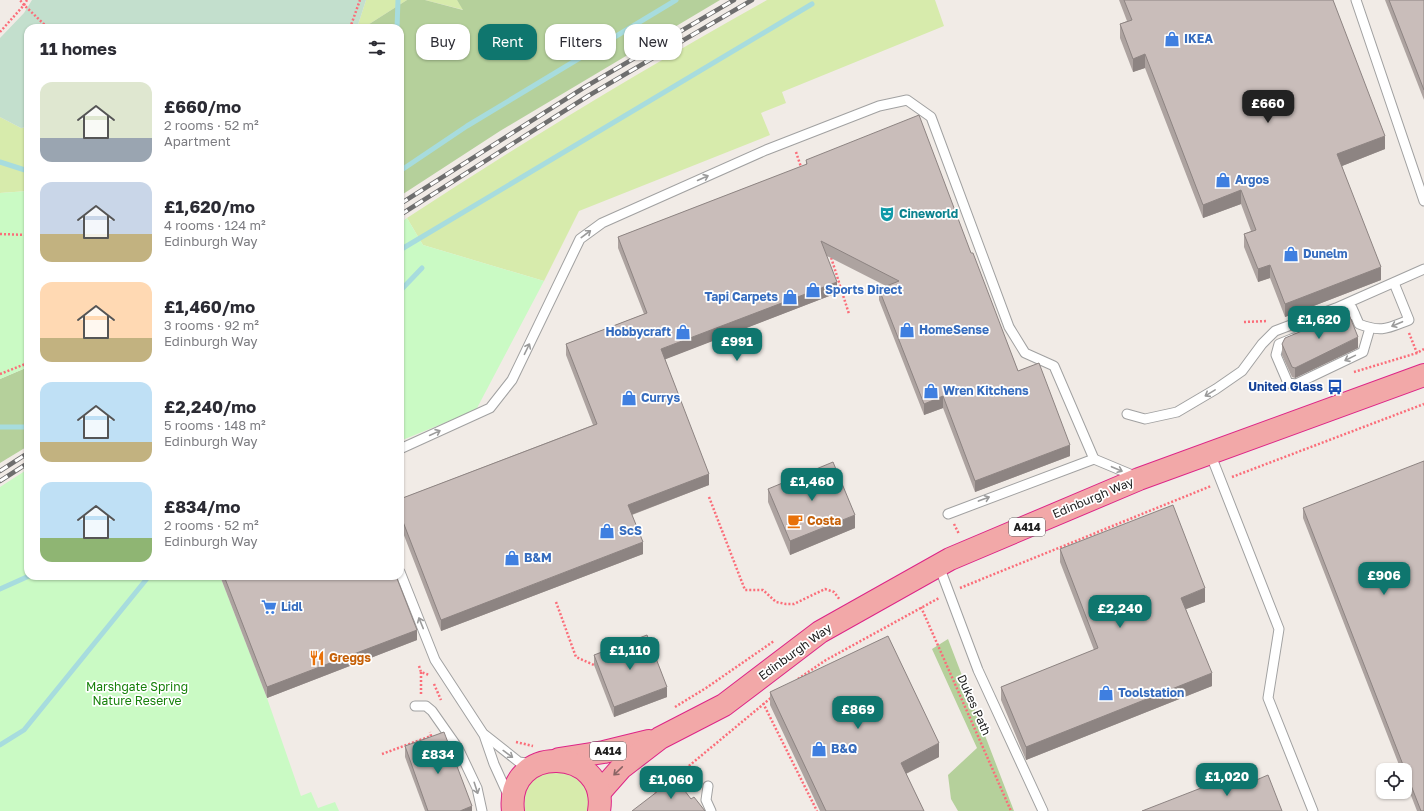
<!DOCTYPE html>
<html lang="en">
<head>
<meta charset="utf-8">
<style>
  :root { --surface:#fff; --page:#f2f2f3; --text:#2b2b33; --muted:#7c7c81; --accent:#0f766e }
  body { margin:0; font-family:"Golos Text",sans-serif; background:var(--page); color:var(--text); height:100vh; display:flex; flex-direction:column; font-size:15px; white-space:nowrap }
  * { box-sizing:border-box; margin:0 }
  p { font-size:13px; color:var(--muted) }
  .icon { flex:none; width:22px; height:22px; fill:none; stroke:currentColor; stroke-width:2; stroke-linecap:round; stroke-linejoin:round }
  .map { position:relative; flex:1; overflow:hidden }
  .panel { position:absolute; left:24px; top:24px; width:380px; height:556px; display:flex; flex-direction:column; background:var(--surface); border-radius:12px; box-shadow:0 1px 3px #0004 }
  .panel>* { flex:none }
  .guide { position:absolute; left:416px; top:24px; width:380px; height:36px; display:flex; gap:8px }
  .tools { position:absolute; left:1376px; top:763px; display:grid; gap:8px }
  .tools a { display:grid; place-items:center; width:36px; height:36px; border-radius:8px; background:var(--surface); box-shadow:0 1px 3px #0004; font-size:20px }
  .price { position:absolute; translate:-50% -34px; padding:0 9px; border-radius:8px; background:var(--accent); color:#fff; font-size:13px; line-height:26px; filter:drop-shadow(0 1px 2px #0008) }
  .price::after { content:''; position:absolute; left:50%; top:24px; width:12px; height:9px; margin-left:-6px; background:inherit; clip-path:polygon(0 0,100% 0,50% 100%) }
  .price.current { background:#222; color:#fff }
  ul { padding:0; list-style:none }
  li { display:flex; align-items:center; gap:12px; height:100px; padding:0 16px }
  li span { display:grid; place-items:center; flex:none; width:112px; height:80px; border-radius:12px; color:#555 }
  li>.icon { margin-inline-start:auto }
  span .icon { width:48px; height:48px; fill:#fffc; stroke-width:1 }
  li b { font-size:17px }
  h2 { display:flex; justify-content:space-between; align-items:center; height:48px; padding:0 16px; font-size:17px }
  .chip { padding:0 14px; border-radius:12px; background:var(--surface); box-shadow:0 1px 3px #0004; font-size:14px; line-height:36px }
  .chip.current { background:var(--accent); color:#fff }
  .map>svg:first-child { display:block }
  .grass { fill:#d7ebac }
  .forest { fill:#b5d09b }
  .wetland { fill:#c3dfcd }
  .park { fill:#cafac4 }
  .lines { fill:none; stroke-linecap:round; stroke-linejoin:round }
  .stream { stroke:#a7dcde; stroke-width:5 }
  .service-casing { stroke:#a1a1a1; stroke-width:11 }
  .trunk-casing { stroke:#dd2587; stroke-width:24 }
  .path { stroke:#fb6d79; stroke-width:2.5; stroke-dasharray:2 2; stroke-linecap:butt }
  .service { stroke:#fff; stroke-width:9 }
  .trunk { stroke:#f2a8a8; stroke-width:22 }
  .rail-casing { stroke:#6e6e6e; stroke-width:4.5 }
  .rail { stroke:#fff; stroke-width:3; stroke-dasharray:9; stroke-linecap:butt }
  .wall { fill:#ada3a0 }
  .shaded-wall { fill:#8d8482 }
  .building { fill:#c9bdba; stroke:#8d8482 }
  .oneway { stroke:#9b9b9b }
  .oneway2 { stroke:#896464 }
  .labels { text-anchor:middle; stroke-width:3.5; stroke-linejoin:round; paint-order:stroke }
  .shield { fill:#fff; stroke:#636363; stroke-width:1 }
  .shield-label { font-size:11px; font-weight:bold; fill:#202020 }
  .shop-label { font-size:12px; font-weight:bold; fill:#366cbe; stroke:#fff; text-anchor:start }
  .culture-label { font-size:12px; font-weight:bold; fill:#0d838f; stroke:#fff; text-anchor:start }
  .transit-label { font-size:12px; font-weight:bold; fill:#164399; stroke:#fff; text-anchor:end }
  .street-label { font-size:12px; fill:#202020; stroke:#fff }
  .food-label { font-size:12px; font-weight:bold; fill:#c56008; stroke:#fff; text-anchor:start }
  .park-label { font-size:12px; fill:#17810b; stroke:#fff }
</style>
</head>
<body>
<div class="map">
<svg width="1424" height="811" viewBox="0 0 1424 811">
  <rect width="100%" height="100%" fill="#f1ebe6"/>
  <!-- grass -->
  <g class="grass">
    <polygon points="366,0 407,0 363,28 357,28"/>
    <polygon points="425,0 457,0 464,10"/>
    <path d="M 767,0 L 935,0 L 944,26 L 782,92 L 786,103 L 761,113 L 770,135 L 579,211 L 544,281 L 423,245 L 407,218 C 524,141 644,69 767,0 Z"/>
    <polygon points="0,117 21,128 28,127 28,191 0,193"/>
    <path d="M 565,770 C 587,784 587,785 589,811 L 525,811 C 522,796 529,776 545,772 C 551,770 558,771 565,770 Z"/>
  </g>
  <!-- forest -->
  <g class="forest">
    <polygon points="407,0 425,0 463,10 457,0 720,0 500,131 400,196 400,28 363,28"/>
    <polygon points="28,367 28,446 0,463 0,379"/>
    <polygon points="948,639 1014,811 958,811 951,799 948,775 977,748 932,649"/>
  </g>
  <!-- wetland -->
  <polygon class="wetland" points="32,0 366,0 357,28 28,28 28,127 21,128 0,117 0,38 24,13"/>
  <!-- park -->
  <g class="park">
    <polygon points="28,191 28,367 0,379 0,193"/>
    <polygon points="407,218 423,245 544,281 476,410 400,441 400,223"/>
    <polygon points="28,469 28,576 220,576 267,698 301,796 311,792 318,808 335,802 339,811 0,811 0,487"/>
  </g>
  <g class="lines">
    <!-- stream -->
    <g class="stream">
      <polyline points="397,28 398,0"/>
      <polyline points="0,162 28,171"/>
      <polyline points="400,171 467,126 676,0"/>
      <polyline points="400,250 812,4"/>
      <polyline points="400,291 422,268"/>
      <polyline points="0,427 28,427"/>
      <polyline points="0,589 29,576"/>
      <polyline points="0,745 24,730 149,576"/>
    </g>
    <defs>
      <g id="service">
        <polyline points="1356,0 1424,201"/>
        <path d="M 1352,308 L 1359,324 C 1382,333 1388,328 1409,320 L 1394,283"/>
        <polyline points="1339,320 1354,313"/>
        <polyline points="1294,338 1279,344 1276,355 1288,383 1296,384 1363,352 1370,328"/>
        <polyline points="1127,414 1145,419 1177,412 1216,389 1242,371 1262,344 1275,331 1336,308 1424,269"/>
        <polyline points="400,449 490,408 512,380 580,239 602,223 766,150 879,106 907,100 931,117 1009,327 1025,353 1054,366 1094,459"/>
        <polyline points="1210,453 1279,629 1268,698 1313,811"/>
        <polyline points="948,514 1094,459 1137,477"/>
        <polyline points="939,566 978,670 1043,811"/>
        <polyline points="400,572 435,660 484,735 494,764 509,797"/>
        <polyline points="415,706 426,706 432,711 458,748 477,788 482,811"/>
        <polyline points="485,735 519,762 533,764"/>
        <polyline points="708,786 706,800 711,811"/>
      </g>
      <g id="trunk">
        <polyline points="559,759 604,752 649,741"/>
        <polyline points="599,793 621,768 660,738 724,705 820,632 950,559 1139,479 1424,375"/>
        <path d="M 513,811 C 505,742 610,747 599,811"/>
      </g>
    </defs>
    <!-- service casing -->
    <use href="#service" class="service-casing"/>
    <!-- trunk casing -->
    <use href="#trunk" class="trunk-casing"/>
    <!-- path -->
    <g class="path">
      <polyline points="27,0 24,5 48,28"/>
      <polyline points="350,28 360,0"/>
      <polyline points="0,32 24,5 20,0"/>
      <polyline points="796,152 802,170"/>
      <polyline points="0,234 28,235"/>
      <polyline points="830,254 849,314"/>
      <polyline points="1244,322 1267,321"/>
      <polyline points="1409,333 1417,353"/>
      <polyline points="1354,372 1417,353 1424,349"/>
      <polyline points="0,374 28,363"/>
      <polyline points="1232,477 1424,404"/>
      <polyline points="709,497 745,590 763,590 776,602 786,604 794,604 825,589 834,592 840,600"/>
      <polyline points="954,524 959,534"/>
      <polyline points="960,588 1211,486"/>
      <polyline points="556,602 576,657 594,665"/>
      <polyline points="921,607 1011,811"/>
      <polyline points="419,666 421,672 429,675"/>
      <polyline points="421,672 421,694"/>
      <polyline points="798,679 826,660 939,598"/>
      <polyline points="434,684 441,700"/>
      <polyline points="763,703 817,811"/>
      <polyline points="675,707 706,688 774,641"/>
      <polyline points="516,742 533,746"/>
      <polyline points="382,754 431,736 430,732"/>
      <polyline points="682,770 690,780 697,782"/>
      <polyline points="655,794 772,697"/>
    </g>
    <!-- service -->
    <use href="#service" class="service"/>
    <!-- trunk -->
    <use href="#trunk" class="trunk"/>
    <defs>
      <g id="rail">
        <polyline points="400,204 585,87 734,0"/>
        <polyline points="400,215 588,96 752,0"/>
        <polyline points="0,471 28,453"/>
        <polyline points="0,481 28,463"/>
      </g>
    </defs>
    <!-- rail casing -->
    <use href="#rail" class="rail-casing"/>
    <!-- rail -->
    <use href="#rail" class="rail"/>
  </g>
  <!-- wall -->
  <g class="wall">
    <polygon points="1119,0 1333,0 1385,149 1342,166 1381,280 1285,317 1270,278 1258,282 1244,247 1244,234 1251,231 1241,204 1203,218 1145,68 1133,72 1120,38 1120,24 1127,21"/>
    <polygon points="1385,0 1424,0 1424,100"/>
    <polygon points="806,160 971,253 1018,371 1070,456 975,492 943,408 924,415 879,300 879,289 886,286 827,256 837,293 665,359 709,485 632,515 643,554 441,631 400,525 400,499 593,425 566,355 566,344 644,314 618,248 618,237 806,165"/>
    <polygon points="1282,344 1358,348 1295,378 1292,377 1282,355"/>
    <polygon points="768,489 855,528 790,555 768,502"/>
    <polygon points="1303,508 1424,811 1417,811 1405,780 1405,770 1401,770 1303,518"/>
    <polygon points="1060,549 1205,602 1186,609 1212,686 1026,760 1001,700 1001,687 1094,650 1060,562"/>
    <polygon points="220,576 396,576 417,640 267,698"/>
    <polygon points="594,655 667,697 614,717 594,665"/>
    <polygon points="770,692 939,757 906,774 924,811 820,811 770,705"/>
    <polygon points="405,746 472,811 425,811 405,757"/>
  </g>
  <!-- shaded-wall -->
  <g class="shaded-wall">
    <polygon points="1145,54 1145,68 1133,72 1133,59"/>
    <polygon points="1385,136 1385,149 1337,168 1337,154"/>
    <polygon points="1241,190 1241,204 1203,218 1203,205"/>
    <polygon points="1270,265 1270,278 1258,282 1258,269"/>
    <polygon points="1381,267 1381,280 1285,317 1285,304"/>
    <polygon points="837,282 837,293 661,361 661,349"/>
    <polygon points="1358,337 1358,348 1295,378 1295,368"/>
    <polygon points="943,396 943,408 924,415 924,404"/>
    <polygon points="1070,445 1070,456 975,492 975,481"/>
    <polygon points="709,474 709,485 628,516 628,505"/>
    <polygon points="855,515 855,528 790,555 790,541"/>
    <polygon points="643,542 643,554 441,631 441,620"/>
    <polygon points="1205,588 1205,602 1181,611 1181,598"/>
    <polygon points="417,630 417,640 267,698 267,687"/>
    <polygon points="1212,673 1212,686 1026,760 1026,747"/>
    <polygon points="667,687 667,697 614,717 614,707"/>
    <polygon points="939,743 939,757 901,776 901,763"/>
    <polygon points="472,806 472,811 460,811"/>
  </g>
  <!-- building -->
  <g class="building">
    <polygon points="1124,0 1333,0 1385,136 1337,154 1381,267 1285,304 1270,265 1258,269 1244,234 1256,230 1241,190 1203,205 1145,54 1133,59 1120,24 1132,20"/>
    <polygon points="1389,0 1424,0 1424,90"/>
    <polygon points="919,115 971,253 973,253 1018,371 1039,363 1070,445 975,481 943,396 924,404 879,289 899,281 821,241 837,282 661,349 709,474 628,505 643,542 441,620 400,514 400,499 597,424 566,344 647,313 618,237 807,164 806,160"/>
    <polygon points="1348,312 1358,337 1295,368 1292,367 1282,344 1285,338"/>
    <polygon points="1424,461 1424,811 1421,811 1303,508"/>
    <polygon points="833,462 855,515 790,541 768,489"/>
    <polygon points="1173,505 1205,588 1181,598 1212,673 1026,747 1001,687 1098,648 1060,549"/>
    <polygon points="224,576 396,576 417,630 267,687"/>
    <polygon points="647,635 667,687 614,707 594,655"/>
    <polygon points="888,636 939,743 901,763 924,811 826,811 770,692"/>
    <polygon points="444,732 472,806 460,811 428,811 405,746"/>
    <polygon points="1250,769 1254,781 1268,775 1282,811 1142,811"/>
    <polygon points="675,778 691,799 694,797 705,811 632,811"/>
  </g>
  <!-- one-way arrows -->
  <defs><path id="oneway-shaft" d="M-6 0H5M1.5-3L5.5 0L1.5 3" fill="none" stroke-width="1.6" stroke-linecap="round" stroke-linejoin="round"/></defs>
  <g class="oneway">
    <use href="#oneway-shaft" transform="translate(703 178) rotate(-24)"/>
    <use href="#oneway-shaft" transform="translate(586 234) rotate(-37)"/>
    <use href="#oneway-shaft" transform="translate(1397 324) rotate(157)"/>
    <use href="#oneway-shaft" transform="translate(527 349) rotate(-64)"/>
    <use href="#oneway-shaft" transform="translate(1350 358) rotate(154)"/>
    <use href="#oneway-shaft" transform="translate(1210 393) rotate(149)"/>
    <use href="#oneway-shaft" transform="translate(435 433) rotate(-25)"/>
    <use href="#oneway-shaft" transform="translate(1117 469) rotate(23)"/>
    <use href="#oneway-shaft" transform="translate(984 499) rotate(-20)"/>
    <use href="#oneway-shaft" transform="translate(421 623) rotate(-112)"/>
    <use href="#oneway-shaft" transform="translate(508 754) rotate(36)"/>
    <use href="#oneway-shaft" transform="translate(476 788) rotate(72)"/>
  </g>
  <use class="oneway2" href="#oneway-shaft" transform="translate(618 771) rotate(136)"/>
  <!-- icons -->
  <defs>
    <symbol id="shop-bare" viewBox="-9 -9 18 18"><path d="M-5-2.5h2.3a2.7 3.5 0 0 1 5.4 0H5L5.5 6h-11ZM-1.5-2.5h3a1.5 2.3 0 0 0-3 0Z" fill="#3f7fe0" stroke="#fff" stroke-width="2.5" paint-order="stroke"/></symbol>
    <symbol id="theatre-bare" viewBox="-9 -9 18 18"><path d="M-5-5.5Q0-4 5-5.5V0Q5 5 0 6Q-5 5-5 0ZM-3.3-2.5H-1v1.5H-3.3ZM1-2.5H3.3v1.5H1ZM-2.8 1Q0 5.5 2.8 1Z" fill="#0f9aa8" stroke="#fff" stroke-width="2.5" paint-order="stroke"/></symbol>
    <symbol id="bus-bare" viewBox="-9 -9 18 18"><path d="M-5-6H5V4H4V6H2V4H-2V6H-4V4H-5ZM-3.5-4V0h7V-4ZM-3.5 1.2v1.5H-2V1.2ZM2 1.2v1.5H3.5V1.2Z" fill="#1a4fb4" stroke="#fff" stroke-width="2.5" paint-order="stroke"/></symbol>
    <symbol id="cafe-bare" viewBox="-9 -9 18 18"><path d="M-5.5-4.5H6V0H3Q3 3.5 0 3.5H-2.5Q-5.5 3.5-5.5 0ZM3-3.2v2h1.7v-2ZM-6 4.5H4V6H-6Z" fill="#e8710a" stroke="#fff" stroke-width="2.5" paint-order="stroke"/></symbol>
    <symbol id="supermarket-bare" viewBox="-9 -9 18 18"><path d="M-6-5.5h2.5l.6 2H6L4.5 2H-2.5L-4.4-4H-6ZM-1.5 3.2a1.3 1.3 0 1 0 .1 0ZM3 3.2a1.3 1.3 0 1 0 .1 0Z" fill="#3f7fe0" stroke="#fff" stroke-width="2.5" paint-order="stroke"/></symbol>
    <symbol id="restaurant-bare" viewBox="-9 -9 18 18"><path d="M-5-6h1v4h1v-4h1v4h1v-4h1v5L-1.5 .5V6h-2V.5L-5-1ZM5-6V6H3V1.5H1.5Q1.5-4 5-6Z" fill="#e8710a" stroke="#fff" stroke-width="2.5" paint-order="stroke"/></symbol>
  </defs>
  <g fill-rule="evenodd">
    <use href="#shop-bare" x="1161" y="28" width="22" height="22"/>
    <use href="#shop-bare" x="1212" y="169" width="22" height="22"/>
    <use href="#theatre-bare" x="876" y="203" width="22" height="22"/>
    <use href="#shop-bare" x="1280" y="243" width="22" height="22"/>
    <use href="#shop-bare" x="802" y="279" width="22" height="22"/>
    <use href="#shop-bare" x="779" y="286" width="22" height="22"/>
    <use href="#shop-bare" x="896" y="319" width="22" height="22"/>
    <use href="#shop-bare" x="672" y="321" width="22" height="22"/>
    <use href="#bus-bare" x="1324" y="376" width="22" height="22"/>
    <use href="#shop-bare" x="920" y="380" width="22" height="22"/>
    <use href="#shop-bare" x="618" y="387" width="22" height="22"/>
    <use href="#cafe-bare" x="784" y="510" width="22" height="22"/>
    <use href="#shop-bare" x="596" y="520" width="22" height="22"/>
    <use href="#shop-bare" x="501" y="547" width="22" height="22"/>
    <use href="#supermarket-bare" x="258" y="596" width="22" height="22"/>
    <use href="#restaurant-bare" x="306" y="647" width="22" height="22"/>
    <use href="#shop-bare" x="1095" y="682" width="22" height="22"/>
    <use href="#shop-bare" x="808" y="738" width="22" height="22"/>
  </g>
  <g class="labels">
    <!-- shield labels -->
    <g class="shield">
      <rect x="1009" y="518" width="36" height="18" rx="3"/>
      <rect x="590" y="742" width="36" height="18" rx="3"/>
    </g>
    <g class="shield-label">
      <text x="1027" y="531">A414</text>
      <text x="608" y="755">A414</text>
    </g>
    <!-- shop labels -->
    <g class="shop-label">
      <text x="1184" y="43">IKEA</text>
      <text x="1235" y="184">Argos</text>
      <text x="1303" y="258">Dunelm</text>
      <text x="825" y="294">Sports Direct</text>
      <text x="778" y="301" text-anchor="end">Tapi Carpets</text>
      <text x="919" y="334">HomeSense</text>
      <text x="671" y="336" text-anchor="end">Hobbycraft</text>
      <text x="943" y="395">Wren Kitchens</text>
      <text x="641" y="402">Currys</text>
      <text x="619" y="535">ScS</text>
      <text x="524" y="562">B&amp;M</text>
      <text x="281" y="611">Lidl</text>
      <text x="1118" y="697">Toolstation</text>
      <text x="831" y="753">B&amp;Q</text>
    </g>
    <!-- culture labels -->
    <g class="culture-label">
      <text x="899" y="218">Cineworld</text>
    </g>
    <!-- transit labels -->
    <g class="transit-label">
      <text x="1323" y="391">United Glass</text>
    </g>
    <!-- street labels -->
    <g class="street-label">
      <text transform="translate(1093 498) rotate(-23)" y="4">Edinburgh Way</text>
      <text transform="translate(795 652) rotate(-36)" y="4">Edinburgh Way</text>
      <text transform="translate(974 705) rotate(66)" y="4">Dukes Path</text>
    </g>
    <!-- food labels -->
    <g class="food-label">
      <text x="807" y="525">Costa</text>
      <text x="329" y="662">Greggs</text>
    </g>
    <!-- park labels -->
    <g class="park-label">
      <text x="137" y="691">Marshgate Spring<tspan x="137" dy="14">Nature Reserve</tspan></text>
    </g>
  </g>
</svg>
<div class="tools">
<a><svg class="icon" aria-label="locate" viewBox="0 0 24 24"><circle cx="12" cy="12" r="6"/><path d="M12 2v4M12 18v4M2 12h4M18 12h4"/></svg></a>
</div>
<b class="price current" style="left:1268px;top:124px">£660</b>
<b class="price" style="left:1319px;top:340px">£1,620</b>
<b class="price" style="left:737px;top:362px">£991</b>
<b class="price" style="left:812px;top:502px">£1,460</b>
<b class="price" style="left:1384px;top:596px">£906</b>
<b class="price" style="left:1120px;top:629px">£2,240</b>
<b class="price" style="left:630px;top:671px">£1,110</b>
<b class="price" style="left:858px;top:730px">£869</b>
<b class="price" style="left:438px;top:775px">£834</b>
<b class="price" style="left:1227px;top:797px">£1,020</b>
<b class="price" style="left:671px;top:800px">£1,060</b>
<div class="guide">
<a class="chip">Buy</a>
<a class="chip current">Rent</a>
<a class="chip">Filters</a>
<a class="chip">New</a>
</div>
<section class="panel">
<h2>11 homes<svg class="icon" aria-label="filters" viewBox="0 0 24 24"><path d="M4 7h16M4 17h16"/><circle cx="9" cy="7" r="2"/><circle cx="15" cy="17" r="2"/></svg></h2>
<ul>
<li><span style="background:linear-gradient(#dfe7d0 70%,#9aa5b1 0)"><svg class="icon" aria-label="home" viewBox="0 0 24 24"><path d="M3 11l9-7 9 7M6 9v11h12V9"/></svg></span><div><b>£660/mo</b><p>2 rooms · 52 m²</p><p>Apartment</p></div></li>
<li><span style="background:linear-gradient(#c9d6e8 65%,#c2b280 0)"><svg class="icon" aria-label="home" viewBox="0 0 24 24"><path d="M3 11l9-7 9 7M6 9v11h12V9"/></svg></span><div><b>£1,620/mo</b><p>4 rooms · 124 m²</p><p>Edinburgh Way</p></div></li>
<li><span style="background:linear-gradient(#ffd9b3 70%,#c2b280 0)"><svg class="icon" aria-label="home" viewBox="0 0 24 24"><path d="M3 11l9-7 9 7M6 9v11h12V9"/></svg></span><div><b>£1,460/mo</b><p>3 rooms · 92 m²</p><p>Edinburgh Way</p></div></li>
<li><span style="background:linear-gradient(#bfe0f5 75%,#c2b280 0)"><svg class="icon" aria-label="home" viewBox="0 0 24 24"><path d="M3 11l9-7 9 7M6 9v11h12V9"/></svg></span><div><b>£2,240/mo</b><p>5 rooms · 148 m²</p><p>Edinburgh Way</p></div></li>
<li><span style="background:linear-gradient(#bfe0f5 70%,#8fb573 0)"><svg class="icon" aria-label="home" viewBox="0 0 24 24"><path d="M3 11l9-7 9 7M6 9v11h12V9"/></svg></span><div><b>£834/mo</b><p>2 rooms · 52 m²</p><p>Edinburgh Way</p></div></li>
</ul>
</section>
</div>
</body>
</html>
